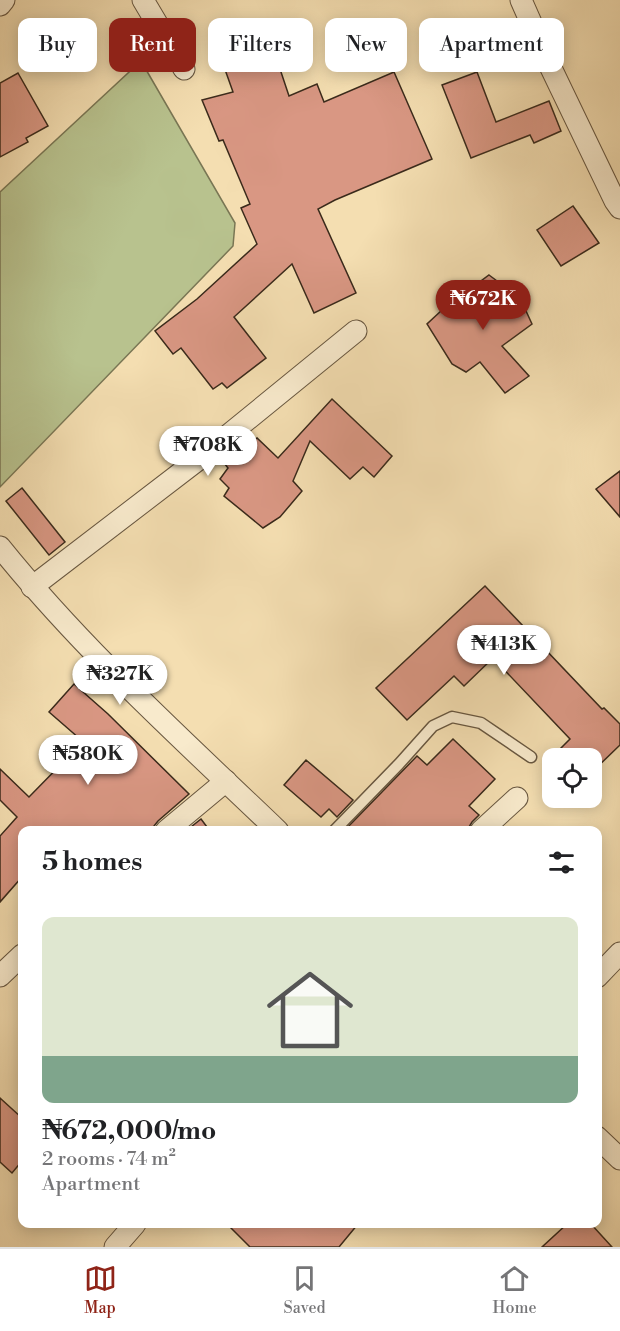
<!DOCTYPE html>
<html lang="en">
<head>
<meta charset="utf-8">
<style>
  :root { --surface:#fff; --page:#f6f6f6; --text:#202124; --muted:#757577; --line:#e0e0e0; --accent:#8f2418 }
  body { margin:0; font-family:"Libre Bodoni",serif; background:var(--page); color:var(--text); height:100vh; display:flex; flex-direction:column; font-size:22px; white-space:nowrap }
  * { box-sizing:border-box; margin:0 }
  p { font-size:20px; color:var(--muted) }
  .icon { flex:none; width:33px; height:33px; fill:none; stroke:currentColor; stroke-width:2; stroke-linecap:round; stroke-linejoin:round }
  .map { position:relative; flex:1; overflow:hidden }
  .details { position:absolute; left:18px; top:826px; width:584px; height:402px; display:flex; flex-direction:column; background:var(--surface); border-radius:12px; box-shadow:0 3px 15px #0003 }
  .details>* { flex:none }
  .top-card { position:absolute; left:18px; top:18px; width:585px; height:54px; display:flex; gap:12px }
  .fabs { position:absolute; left:542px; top:748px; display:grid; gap:12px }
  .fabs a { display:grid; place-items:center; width:60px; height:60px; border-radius:12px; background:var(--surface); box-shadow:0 3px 15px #0003; font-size:30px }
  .price { position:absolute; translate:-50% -51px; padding:0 14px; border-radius:21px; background:#fff; color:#222; font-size:20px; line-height:39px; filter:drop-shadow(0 2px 3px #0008) }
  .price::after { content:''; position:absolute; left:50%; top:36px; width:18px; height:14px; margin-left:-9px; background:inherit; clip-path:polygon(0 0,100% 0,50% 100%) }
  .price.selected { background:var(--accent); color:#fff }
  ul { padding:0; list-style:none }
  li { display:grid; align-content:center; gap:12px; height:318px; padding:0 24px }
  li span { display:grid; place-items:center; height:186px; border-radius:12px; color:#555 }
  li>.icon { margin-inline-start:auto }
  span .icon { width:108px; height:108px; fill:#fffc; stroke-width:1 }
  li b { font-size:26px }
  h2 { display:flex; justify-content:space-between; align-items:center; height:72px; padding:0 24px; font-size:26px }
  .pill { padding:0 21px; border-radius:12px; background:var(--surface); box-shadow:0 3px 15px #0003; font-size:21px; line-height:54px }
  .pill.selected { background:var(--accent); color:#fff }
  .menu { display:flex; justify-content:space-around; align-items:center; height:84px; border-top:2px solid var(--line); background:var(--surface); font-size:16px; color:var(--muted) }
  .menu a { display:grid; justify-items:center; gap:3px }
  .menu .selected { color:var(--accent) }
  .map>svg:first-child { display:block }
  .green { fill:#b8c28e; stroke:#797654; stroke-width:1.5 }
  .building { fill:#d99783; stroke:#3a2a1b; stroke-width:1.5 }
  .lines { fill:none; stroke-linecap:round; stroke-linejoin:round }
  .lane-casing { stroke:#685740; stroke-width:13 }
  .street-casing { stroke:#685740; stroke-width:23 }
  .lane { stroke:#f8eacc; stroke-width:10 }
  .street { stroke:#f8eacc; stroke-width:21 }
</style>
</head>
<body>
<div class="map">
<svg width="620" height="1247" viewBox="0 0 620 1247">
  <rect width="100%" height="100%" fill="#f4deb1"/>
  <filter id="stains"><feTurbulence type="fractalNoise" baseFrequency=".00333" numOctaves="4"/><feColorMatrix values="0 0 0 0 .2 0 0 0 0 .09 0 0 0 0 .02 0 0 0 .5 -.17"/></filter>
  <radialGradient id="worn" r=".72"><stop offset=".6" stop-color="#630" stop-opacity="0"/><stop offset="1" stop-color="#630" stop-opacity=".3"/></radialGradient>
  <!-- green -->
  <polygon class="green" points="141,61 235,223 233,246 0,487 0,192"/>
  <!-- building -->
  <g class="building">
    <polygon points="267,30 289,96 317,84 324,102 394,72 432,159 335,200 318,209 356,293 314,313 292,264 234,317 266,358 227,388 222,383 213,389 181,348 173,354 155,331 197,299 257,244 241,208 250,204 223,140 219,141 202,100 233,92 217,47"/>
    <polygon points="477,72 496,122 549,101 561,131 534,143 530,135 471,158 442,85"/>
    <polygon points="18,73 48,126 26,138 28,142 0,157 0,83"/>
    <polygon points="573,206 599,243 561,266 537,230"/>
    <polygon points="489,275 520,298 532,324 502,346 529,376 505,393 480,362 466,372 452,364 427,324 442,310"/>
    <polygon points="332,399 392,456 374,477 363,467 350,479 310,441 293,481 302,491 280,517 263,528 224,496 229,488 220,479 228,468 221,459 257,438 278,458"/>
    <polygon points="620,471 620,517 596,489"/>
    <polygon points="22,488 65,542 49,555 6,501"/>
    <polygon points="485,586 602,709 604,708 620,724 620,745 591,773 591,759 550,759 570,739 493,658 464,686 454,676 407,720 376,688"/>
    <polygon points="74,684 108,714 189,794 158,821 154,826 154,831 22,831 22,877 0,902 0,836 17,817 0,800 0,769 29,797 77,748 74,745 80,739 49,712"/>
    <polygon points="453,739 495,779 469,806 479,815 472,822 469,827 469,831 344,831 417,756 427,765"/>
    <polygon points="306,760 353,800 337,817 329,809 321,817 284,785"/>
    <polygon points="201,819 210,831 186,831"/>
    <polygon points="0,1098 22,1118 22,1161 12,1173 0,1162"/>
    <polygon points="227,1224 358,1224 339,1247 250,1247"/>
    <polygon points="567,1224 591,1224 612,1247 542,1247"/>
  </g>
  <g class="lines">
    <defs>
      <polyline id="lane" points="334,831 399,764 433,726 452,717 481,723 531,757"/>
      <g id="street">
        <polyline points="143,0 184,69"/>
        <polyline points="521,0 551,68 615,201 620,208"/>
        <polyline points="0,5 4,0"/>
        <path d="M 0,547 C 83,650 182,739 278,831"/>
        <polyline points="32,587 199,459 356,331"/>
        <polyline points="166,831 226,781"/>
        <polyline points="481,831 517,798"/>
        <polyline points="0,976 22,955"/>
        <polyline points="597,977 620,953"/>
        <polyline points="597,1137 620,1159"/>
        <polyline points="115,1247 135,1224"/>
      </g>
    </defs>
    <!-- lane casing -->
    <use href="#lane" class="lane-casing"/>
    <!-- street casing -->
    <use href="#street" class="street-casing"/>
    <!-- lane -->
    <use href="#lane" class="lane"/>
    <!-- street -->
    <use href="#street" class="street"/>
  </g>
  <rect width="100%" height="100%" filter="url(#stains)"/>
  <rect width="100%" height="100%" fill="url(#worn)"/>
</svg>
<div class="fabs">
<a><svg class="icon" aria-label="locate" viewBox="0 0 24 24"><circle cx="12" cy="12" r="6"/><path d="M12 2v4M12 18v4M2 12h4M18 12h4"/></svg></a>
</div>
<b class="price selected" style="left:483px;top:331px">₦672K</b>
<b class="price" style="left:208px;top:477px">₦708K</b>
<b class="price" style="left:504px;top:676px">₦413K</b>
<b class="price" style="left:120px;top:706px">₦327K</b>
<b class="price" style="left:88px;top:786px">₦580K</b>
<div class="top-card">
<a class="pill">Buy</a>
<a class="pill selected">Rent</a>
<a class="pill">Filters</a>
<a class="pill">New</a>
<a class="pill">Apartment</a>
</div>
<section class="details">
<h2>5 homes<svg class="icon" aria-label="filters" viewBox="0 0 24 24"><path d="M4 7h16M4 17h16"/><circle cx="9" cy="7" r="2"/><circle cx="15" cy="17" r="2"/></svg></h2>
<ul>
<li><span style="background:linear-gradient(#dfe7d0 75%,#7fa58c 0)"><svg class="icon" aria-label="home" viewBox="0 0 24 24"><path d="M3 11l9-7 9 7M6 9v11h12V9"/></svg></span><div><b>₦672,000/mo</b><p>2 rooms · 74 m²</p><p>Apartment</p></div></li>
</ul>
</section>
</div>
<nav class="menu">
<a class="selected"><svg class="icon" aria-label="map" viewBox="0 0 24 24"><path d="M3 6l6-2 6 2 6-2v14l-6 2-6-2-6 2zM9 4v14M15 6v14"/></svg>Map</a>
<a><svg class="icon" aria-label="saved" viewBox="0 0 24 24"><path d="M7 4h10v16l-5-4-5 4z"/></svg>Saved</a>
<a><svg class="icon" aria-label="home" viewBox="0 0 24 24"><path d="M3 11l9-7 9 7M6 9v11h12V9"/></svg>Home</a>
</nav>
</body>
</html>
